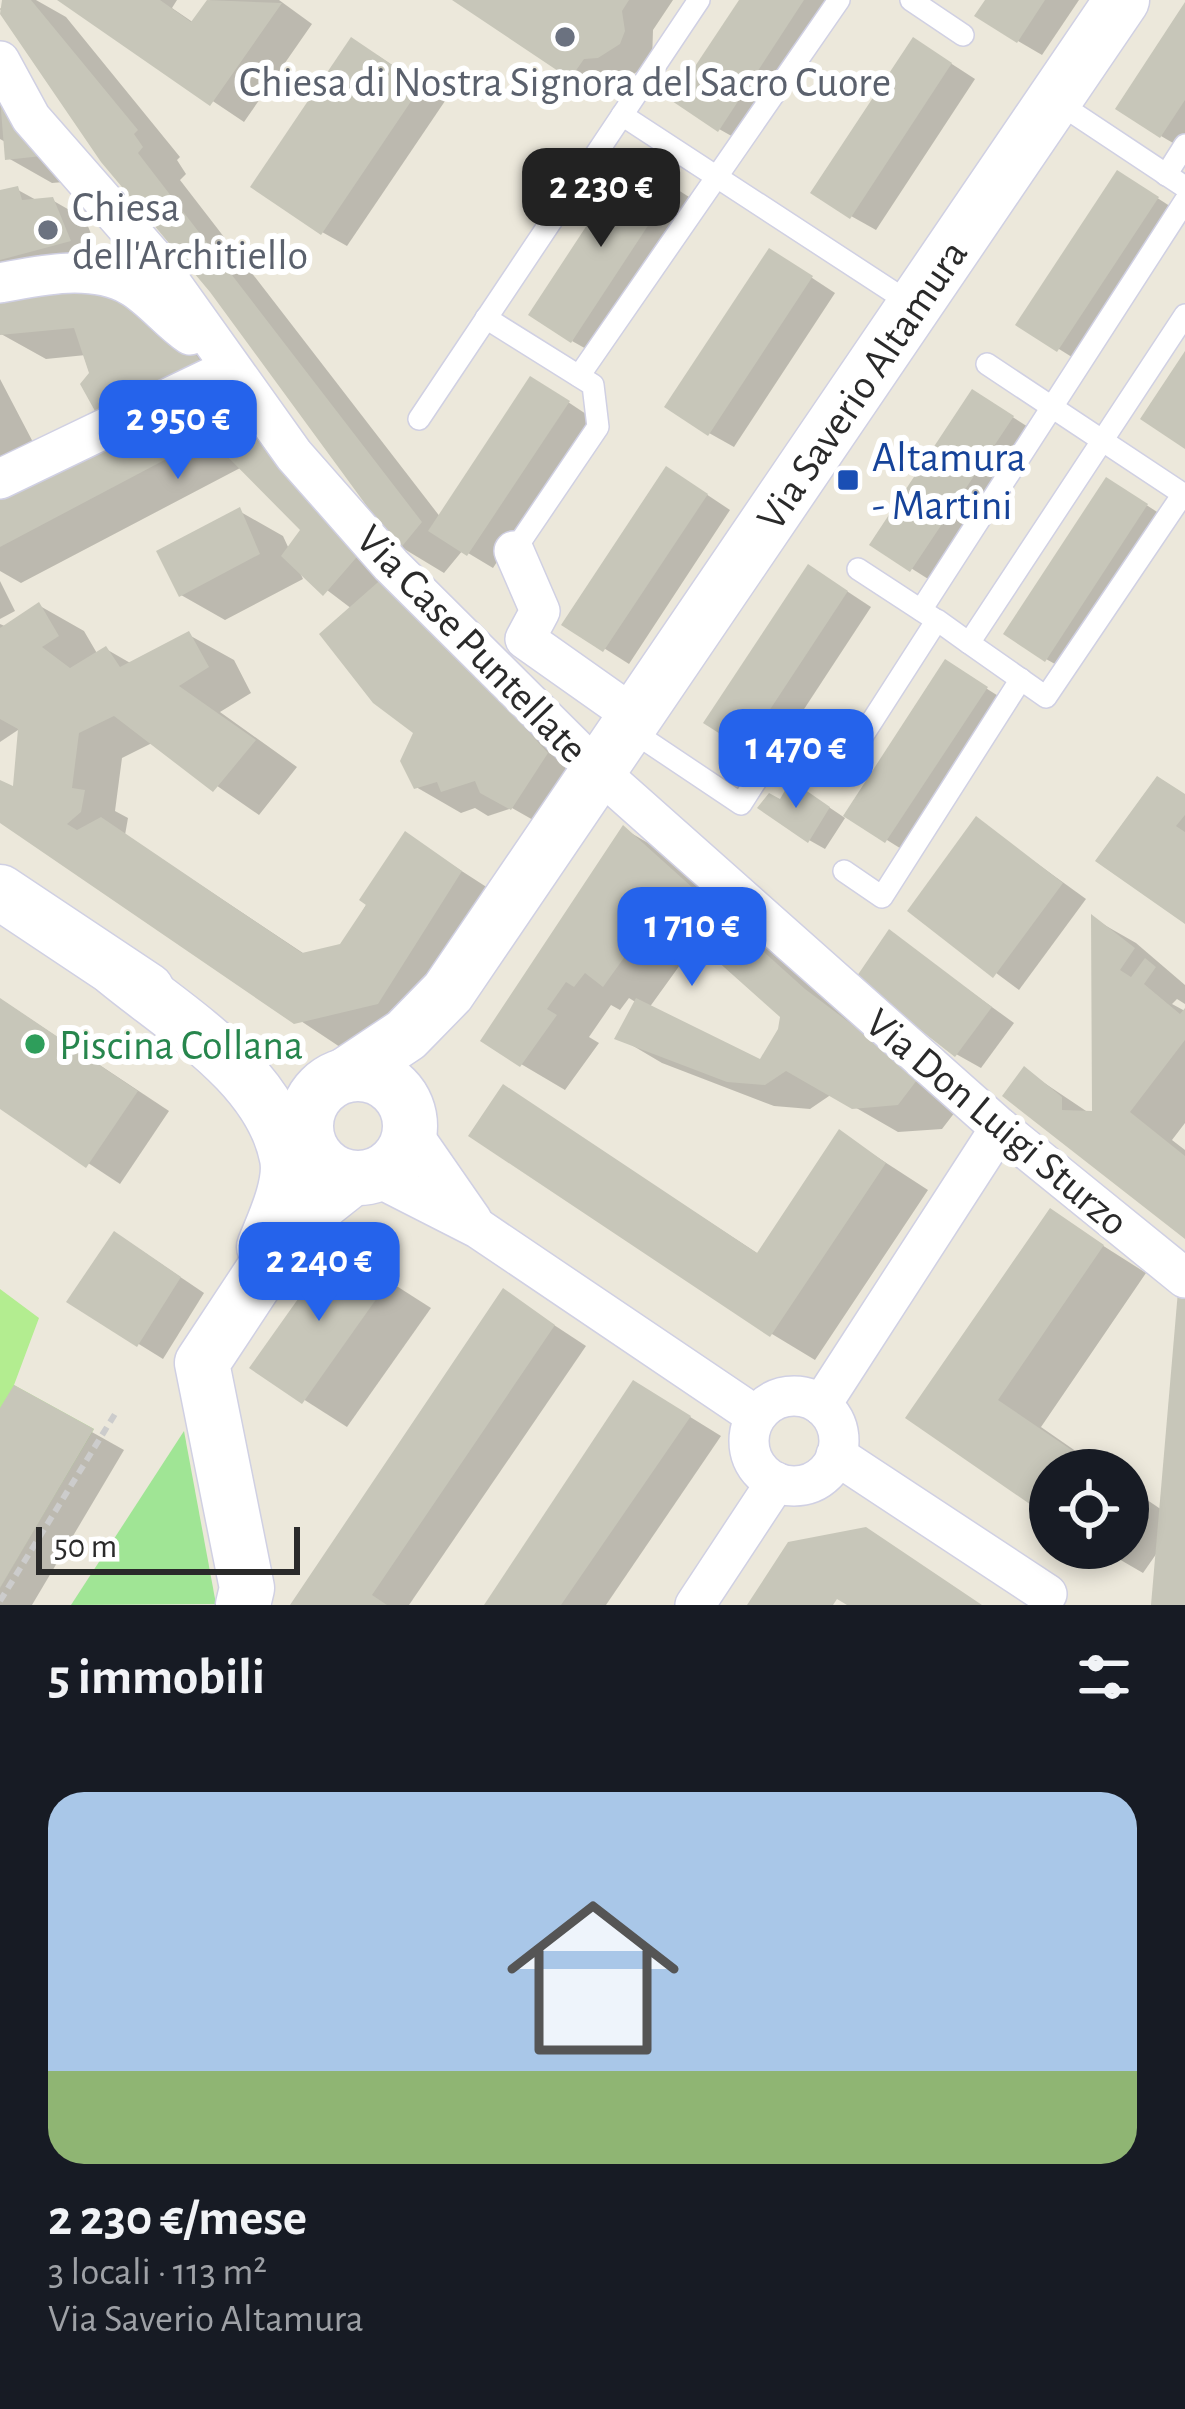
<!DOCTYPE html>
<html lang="it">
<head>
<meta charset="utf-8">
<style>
  :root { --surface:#171b24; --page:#20242c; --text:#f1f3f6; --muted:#9ea1a6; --accent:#2563eb }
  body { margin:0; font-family:"Alegreya Sans",sans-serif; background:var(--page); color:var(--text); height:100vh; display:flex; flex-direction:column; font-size:45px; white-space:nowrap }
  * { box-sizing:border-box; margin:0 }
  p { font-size:39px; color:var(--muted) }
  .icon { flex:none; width:66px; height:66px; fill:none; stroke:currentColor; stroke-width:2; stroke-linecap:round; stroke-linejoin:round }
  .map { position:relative; height:1605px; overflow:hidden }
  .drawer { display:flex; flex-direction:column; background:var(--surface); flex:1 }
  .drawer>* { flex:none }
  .buttons { position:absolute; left:1029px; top:1449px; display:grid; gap:24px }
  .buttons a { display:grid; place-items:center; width:120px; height:120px; border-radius:50%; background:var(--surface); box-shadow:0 6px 18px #0003; font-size:60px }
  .scale { position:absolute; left:36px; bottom:30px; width:264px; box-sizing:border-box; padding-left:12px; border:6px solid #2a2a2a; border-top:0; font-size:33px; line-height:42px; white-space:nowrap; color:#2a2a2a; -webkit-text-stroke:9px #fff; paint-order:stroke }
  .price { position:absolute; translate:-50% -102px; padding:0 27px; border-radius:24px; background:var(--accent); color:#fff; font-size:39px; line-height:78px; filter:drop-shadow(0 3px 6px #0008) }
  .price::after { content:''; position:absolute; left:50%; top:72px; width:36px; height:27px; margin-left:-18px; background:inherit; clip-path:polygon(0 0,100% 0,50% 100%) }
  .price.on { background:#222; color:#fff }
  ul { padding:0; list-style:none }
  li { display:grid; align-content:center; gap:24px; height:636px; padding:0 48px }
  li span { display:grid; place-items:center; height:372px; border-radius:36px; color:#555 }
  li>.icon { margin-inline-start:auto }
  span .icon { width:216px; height:216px; fill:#fffc; stroke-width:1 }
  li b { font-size:51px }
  h2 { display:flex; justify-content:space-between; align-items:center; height:144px; padding:0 48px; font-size:51px }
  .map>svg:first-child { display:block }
  .green { fill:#a0e595 }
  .pitch { fill:#b3ed90 }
  .shadow { fill:#0003; fill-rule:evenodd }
  .building { fill:#c7c6b9 }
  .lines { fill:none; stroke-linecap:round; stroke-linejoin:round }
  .service-casing { stroke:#d0d0e3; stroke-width:24 }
  .minor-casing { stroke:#d0d0e3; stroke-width:42 }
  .secondary-casing { stroke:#d0d0e3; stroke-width:57 }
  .path { stroke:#ccc; stroke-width:6; stroke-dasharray:9 6; stroke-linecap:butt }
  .service { stroke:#fff; stroke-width:21 }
  .minor { stroke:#fff; stroke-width:39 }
  .secondary { stroke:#fff; stroke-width:54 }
  .worship-dot { fill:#6b7280; stroke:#fff; stroke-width:4.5 }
  .transit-dot { fill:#1a4fb4; stroke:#fff; stroke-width:4.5 }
  .leisure-dot { fill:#2e9e5b; stroke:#fff; stroke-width:4.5 }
  .labels { text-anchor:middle; stroke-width:12; stroke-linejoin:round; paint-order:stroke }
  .worship-label { font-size:42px; fill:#5b616d; stroke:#fff }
  .street-label { font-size:42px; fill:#2a2a2a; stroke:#fff }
  .transit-label { font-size:42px; fill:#164399; stroke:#fff; text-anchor:start }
  .leisure-label { font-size:42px; fill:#27864d; stroke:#fff; text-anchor:start }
</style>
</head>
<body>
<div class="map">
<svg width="1185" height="1605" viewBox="0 0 1185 1605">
  <rect width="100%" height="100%" fill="#ece8db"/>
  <!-- green -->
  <polygon class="green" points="184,1431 216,1604 71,1605"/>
  <!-- pitch -->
  <polygon class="pitch" points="0,1289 39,1318 14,1385 94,1429 0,1587"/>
  <!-- shadow -->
  <g class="shadow">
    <polygon points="8,0 36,0 66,17 180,157 177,160 186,174 180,180 441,518 556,394 592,418 493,568 463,550 444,573 401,547 213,290 103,160 0,9"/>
    <polygon points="62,0 177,0 172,8 194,23 210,0 279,0 312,24 244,122"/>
    <polygon points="457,0 673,0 653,30 652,62 632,75 617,76 604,95"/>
    <polygon points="742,0 838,0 744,143 719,129"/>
    <polygon points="988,0 1079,0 1042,55 1018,41"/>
    <polygon points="1185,8 1185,150 1161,136"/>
    <polygon points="0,47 87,180 52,183 8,158 7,143 0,139"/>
    <polygon points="377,55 445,101 347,246 322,232"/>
    <polygon points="938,55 975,79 876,230 851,216"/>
    <polygon points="656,176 697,202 597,355 572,341"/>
    <polygon points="1142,188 1182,214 1083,364 1019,324"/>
    <polygon points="18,190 38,201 52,200 85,219 101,258 0,296 0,193"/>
    <polygon points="794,266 835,293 734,447 709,433"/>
    <polygon points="78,289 159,315 248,395 222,408 270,435 591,780 556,833 512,808 488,816 475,808 461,813 416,787 416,731 352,609 298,568 303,579 225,620 181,595 239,511 283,536 289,549 304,529 242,467 21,583 0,571 0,379 46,467 124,431 86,355 46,359 1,334 0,304"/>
    <polygon points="997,407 1036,432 936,584 873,544"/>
    <polygon points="691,484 730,510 629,664 566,624"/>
    <polygon points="1131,495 1171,521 1071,673 1046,659"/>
    <polygon points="0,581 15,611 0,619"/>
    <polygon points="833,582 871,607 770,761 745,747"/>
    <polygon points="40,606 84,631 98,655 106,649 132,664 189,635 234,660 251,693 220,712 297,767 259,815 154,742 122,758 115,811 128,818 125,835 306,955 342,947 406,835 505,899 422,1029 340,1047 0,821 0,783 16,790 21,728 0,742 0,624 7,627"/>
    <polygon points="946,663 1011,704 911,855 847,815 825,849 809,840 781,803 808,793 845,818"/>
    <polygon points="1158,780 1185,795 1185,920"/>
    <polygon points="977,820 1086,899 1019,990 911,910"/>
    <path d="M 624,829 L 667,854 L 962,1103 L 942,1129 L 898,1132 L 832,1094 L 810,1109 L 774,1106 L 662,1063 L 618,1037 L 637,1003 L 629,998 L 620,1010 L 611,1005 L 589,1037 L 599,1043 L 565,1090 L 521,1064 ZM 698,940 L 783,1016 L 781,1030 L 761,1063 L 649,1008 Z"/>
    <polygon points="1094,919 1136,943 1185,985 1185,1004 1177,999 1172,1004 1185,1011 1185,1123 1172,1140 1185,1150 1185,1235 1006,1095 1025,1070 1095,1117"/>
    <polygon points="890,933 1014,1023 981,1068 956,1054"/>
    <polygon points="0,999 169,1111 120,1184 0,1105"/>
    <polygon points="504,1088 760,1255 840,1133 928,1190 815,1360 772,1334"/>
    <polygon points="1050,1212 1146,1273 1041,1427 1103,1470 1050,1470 1050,1514 910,1418"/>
    <polygon points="337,1248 431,1308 347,1427 253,1367"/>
    <polygon points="139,1249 204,1293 163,1359 71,1302"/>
    <polygon points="504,1292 586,1346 409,1605 294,1605"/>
    <polygon points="1180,1296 1185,1299 1185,1605 1154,1605 1159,1550 1143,1573 1100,1548 1128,1548 1128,1487 1162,1510"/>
    <polygon points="15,1389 124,1450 32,1605 0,1605 0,1414"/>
    <polygon points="666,1402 721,1436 606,1605 488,1605"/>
  </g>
  <!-- building -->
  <g class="building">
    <polygon points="31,0 138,130 134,134 143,147 138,153 422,522 399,550 210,292 101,162 0,14 2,0"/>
    <polygon points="57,0 160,0 191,22 207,0 282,3 210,106"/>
    <polygon points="452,0 629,0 622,11 625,31 620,44 598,58 584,59 570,79"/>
    <polygon points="739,0 804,0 718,132 672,101"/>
    <polygon points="985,0 1045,0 1017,43 974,16"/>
    <polygon points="1185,2 1185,100 1160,138 1115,109"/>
    <polygon points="351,37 422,85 321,235 250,187"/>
    <polygon points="913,37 952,63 850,219 810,193"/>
    <polygon points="0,98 42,156 5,160"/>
    <polygon points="631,158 674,186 571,343 528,315"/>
    <polygon points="1117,170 1159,197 1057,352 1015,325"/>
    <polygon points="18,186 22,200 53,197 71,241 0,260 0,190"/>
    <polygon points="769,248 813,276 708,436 664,407"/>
    <polygon points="115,286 189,344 206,370 100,420 80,384 89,373 74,328 0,335 0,301"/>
    <polygon points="1185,351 1185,449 1140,419"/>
    <polygon points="530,376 570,401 467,556 428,531"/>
    <polygon points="972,389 1014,416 910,572 869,545"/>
    <polygon points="193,396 225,406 362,551 323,596 281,556 300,530 208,437 0,547 0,484"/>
    <polygon points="666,466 708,494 603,652 561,625"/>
    <polygon points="1106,477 1148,504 1045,662 1003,634"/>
    <polygon points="240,507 260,554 179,597 156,551"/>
    <polygon points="808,564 848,591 744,749 703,723"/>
    <polygon points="385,576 548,753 511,810 480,793 475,781 441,792 437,782 414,789 400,761 413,733 373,703 319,634"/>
    <polygon points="39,602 59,636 42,647 70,668 106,646 120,667 189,631 209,667 179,686 256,740 213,792 114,716 79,733 72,788 85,790 81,812 67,824 77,830 101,817 302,953 340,944 366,905 359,900 405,831 462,871 378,1004 294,1024 0,823 0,780 13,786 18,729 0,719 0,628"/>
    <polygon points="945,659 988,687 885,843 843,816"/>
    <polygon points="1157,776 1185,794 1185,815 1176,826 1185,832 1185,924 1095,861"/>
    <polygon points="791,780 830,807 808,843 757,808 769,793 780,799"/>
    <polygon points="976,816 1063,883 993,978 907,911"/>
    <polygon points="623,825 805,989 920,1076 898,1105 852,1109 786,1071 765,1085 727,1082 614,1039 636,998 760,1059 778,1029 780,1017 659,909 603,987 585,973 574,987 566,982 547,1009 557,1015 520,1067 480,1041"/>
    <polygon points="1091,914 1135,948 1120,970 1131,977 1145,958 1156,967 1144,984 1180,1014 1185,1008 1185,1040 1130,1112 1185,1156 1185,1239 1002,1096 1024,1066 1062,1097 1062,1110 1092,1111"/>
    <polygon points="889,929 992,1007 955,1057 855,979"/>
    <polygon points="0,998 138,1091 86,1168 0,1109"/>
    <polygon points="503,1084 757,1253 839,1129 886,1163 770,1337 468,1136"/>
    <polygon points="1050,1208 1104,1245 998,1400 1101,1470 1050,1470 1050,1518 905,1418"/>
    <polygon points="114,1231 181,1277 137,1347 66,1302"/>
    <polygon points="337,1244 389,1281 302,1404 249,1368"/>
    <polygon points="503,1288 555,1325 372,1595 387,1605 290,1605"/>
    <polygon points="1178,1291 1185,1299 1185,1605 1151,1605"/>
    <polygon points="633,1380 691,1416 561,1605 484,1605"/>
    <polygon points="14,1385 94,1429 0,1588 0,1408"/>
    <polygon points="866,1527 982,1605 847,1605 837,1599 833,1605 747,1605 788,1542"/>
  </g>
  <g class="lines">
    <defs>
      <g id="service">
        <polyline points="911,0 963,35"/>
        <polyline points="1054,100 1185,187"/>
        <polyline points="622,115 913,305"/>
        <polyline points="1166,175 1185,145"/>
        <polyline points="486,318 593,385 598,427 514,551"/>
        <polyline points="579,376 839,0"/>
        <polyline points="419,419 699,0"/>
        <polyline points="858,569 933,618"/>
        <polyline points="921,610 1185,201"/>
        <polyline points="969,643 1046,697 1183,494 987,364"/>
        <polyline points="626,727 741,804 789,729 842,768 937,620 969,643 1185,315"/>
        <polyline points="844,871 882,897 1021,679"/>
      </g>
      <g id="minor">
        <polyline points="0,61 31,118 152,256 294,455 391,565 597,770 1000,1128 1185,1278"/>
        <path d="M 0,283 C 40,275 93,264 131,286 C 153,299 169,321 190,335"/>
        <polyline points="0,479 231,368"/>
        <polyline points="514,551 540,611 525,639 634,716"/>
        <polyline points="411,1132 472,1220"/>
        <polyline points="375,1176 479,1229 756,1416"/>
        <circle cx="794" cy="1441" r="45"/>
        <polyline points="821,1405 1000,1128"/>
        <polyline points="836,1455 1047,1594"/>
        <polyline points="695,1605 776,1482"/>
      </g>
      <g id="secondary">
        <polyline points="0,892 147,990"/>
        <path d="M 116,970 C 178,1021 271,1075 287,1158 C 292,1185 274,1222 264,1247"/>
        <circle cx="358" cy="1126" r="52"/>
        <path id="s1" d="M 346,1075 L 406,1035 L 448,992 L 1122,0"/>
        <polyline points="243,1605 247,1588 202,1363 293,1225 351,1179"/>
      </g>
    </defs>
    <!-- service casing -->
    <use href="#service" class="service-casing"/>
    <!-- minor casing -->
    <use href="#minor" class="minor-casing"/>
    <!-- secondary casing -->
    <use href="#secondary" class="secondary-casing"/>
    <!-- path -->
    <polyline class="path" points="0,1601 115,1414"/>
    <!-- service -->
    <use href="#service" class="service"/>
    <!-- minor -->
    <use href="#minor" class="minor"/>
    <!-- secondary -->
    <use href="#secondary" class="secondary"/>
  </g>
  <!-- markers -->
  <g class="worship-dot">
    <circle cx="565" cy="37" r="12"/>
    <circle cx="48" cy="230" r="12"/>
  </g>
  <rect class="transit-dot" x="836" y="468" width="24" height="24" rx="6"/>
  <circle class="leisure-dot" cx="35" cy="1044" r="12"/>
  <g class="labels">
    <!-- worship labels -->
    <g class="worship-label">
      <text x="565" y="96">Chiesa di Nostra Signora del Sacro Cuore</text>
      <text x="72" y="221" text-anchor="start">Chiesa<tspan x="72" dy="48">dell'Architiello</tspan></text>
    </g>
    <!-- street labels -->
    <g class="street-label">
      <text dy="15" stroke="none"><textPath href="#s1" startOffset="867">Via Saverio Altamura</textPath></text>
      <text transform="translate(473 643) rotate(46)" y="15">Via Case Puntellate</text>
      <text transform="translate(998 1121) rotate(40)" y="15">Via Don Luigi Sturzo</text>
    </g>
    <!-- transit labels -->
    <g class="transit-label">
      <text x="872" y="471">Altamura<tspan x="872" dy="48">- Martini</tspan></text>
    </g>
    <!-- leisure labels -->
    <g class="leisure-label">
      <text x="59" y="1059">Piscina Collana</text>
    </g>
  </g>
</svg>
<div class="buttons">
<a><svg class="icon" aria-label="locate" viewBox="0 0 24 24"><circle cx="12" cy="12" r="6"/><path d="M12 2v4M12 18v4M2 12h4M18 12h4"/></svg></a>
</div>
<div class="scale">50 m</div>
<b class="price on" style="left:601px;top:250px">2 230 €</b>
<b class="price" style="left:178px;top:482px">2 950 €</b>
<b class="price" style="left:796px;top:811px">1 470 €</b>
<b class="price" style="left:692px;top:989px">1 710 €</b>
<b class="price" style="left:319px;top:1324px">2 240 €</b>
</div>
<section class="drawer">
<h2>5 immobili<svg class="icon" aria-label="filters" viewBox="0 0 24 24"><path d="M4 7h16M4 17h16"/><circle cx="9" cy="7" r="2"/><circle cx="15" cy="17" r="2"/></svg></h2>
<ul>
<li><span style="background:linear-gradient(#a9c7e8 75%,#8fb573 0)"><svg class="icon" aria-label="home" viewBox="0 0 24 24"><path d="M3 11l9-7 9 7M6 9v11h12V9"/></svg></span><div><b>2 230 €/mese</b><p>3 locali · 113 m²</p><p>Via Saverio Altamura</p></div></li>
</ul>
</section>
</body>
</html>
